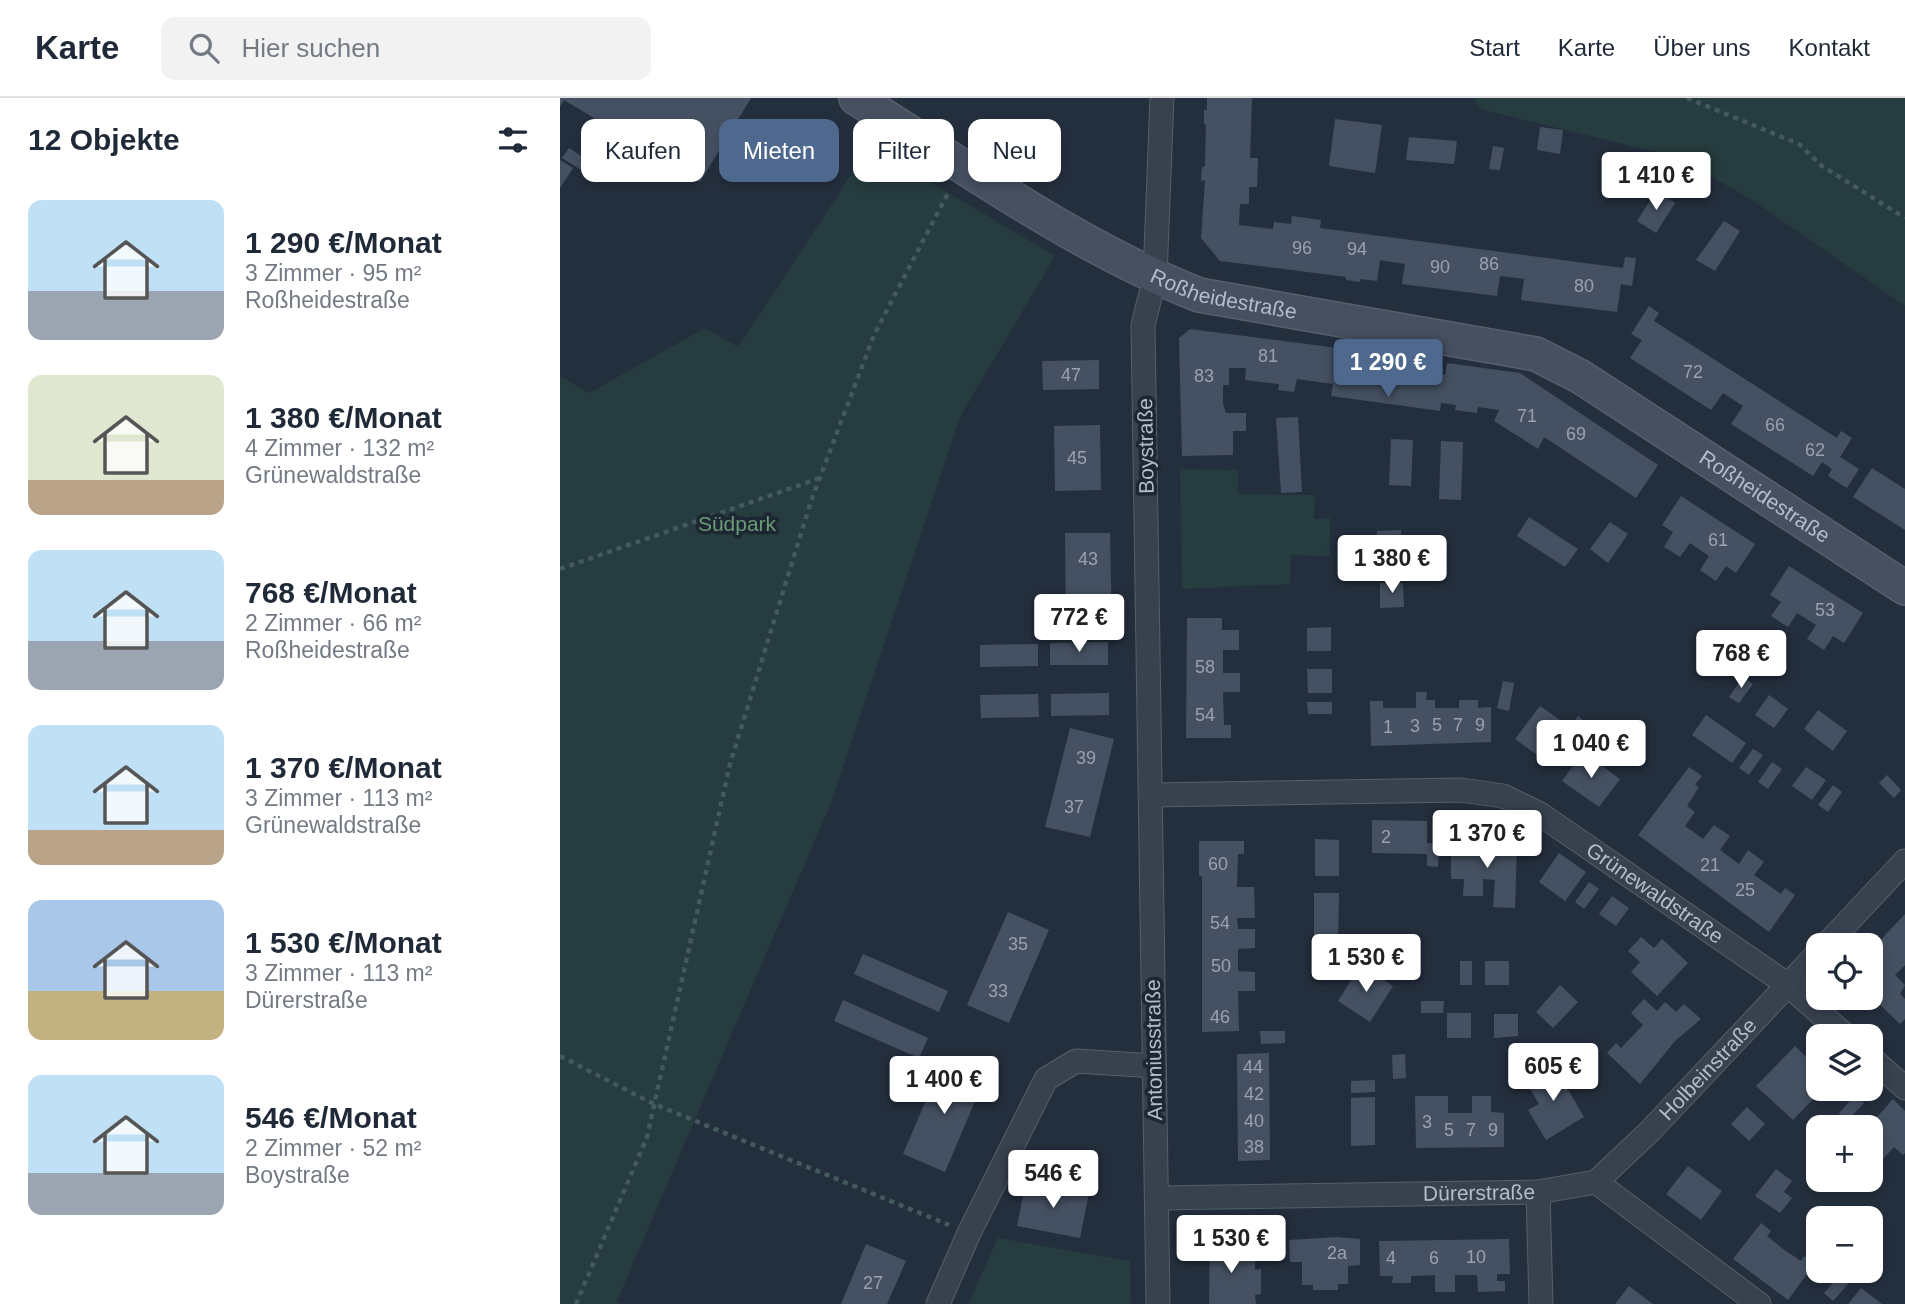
<!DOCTYPE html>
<html lang="de">
<head>
<meta charset="utf-8">
<style>
  :root { --surface:#fff; --page:#f2f2f3; --text:#1f2937; --muted:#747a83; --line:#e0e1e3; --accent:#4f688e }
  body { margin:0; font-family:Arial,sans-serif; background:var(--page); color:var(--text); height:100vh; display:flex; flex-direction:column; font-size:26px; white-space:nowrap }
  * { box-sizing:border-box; margin:0 }
  p { font-size:23px; color:var(--muted) }
  .icon { flex:none; width:38px; height:38px; fill:none; stroke:currentColor; stroke-width:2; stroke-linecap:round; stroke-linejoin:round }
  .map { position:relative; flex:1; overflow:hidden }
  .sheet { display:flex; flex-direction:column; background:var(--surface); width:560px }
  .sheet>* { flex:none }
  .hud { position:absolute; left:21px; top:21px; width:665px; height:63px; display:flex; gap:14px }
  .fabs { position:absolute; left:1246px; top:835px; display:grid; gap:14px }
  .fabs a { display:grid; place-items:center; width:77px; height:77px; border-radius:14px; background:var(--surface); box-shadow:0 4px 10px #0003; font-size:35px }
  .price { position:absolute; translate:-50% -60px; padding:0 16px; border-radius:7px; background:#fff; color:#222; font-size:23px; line-height:46px; filter:drop-shadow(0 2px 4px #0008) }
  .price::after { content:''; position:absolute; left:50%; top:42px; width:21px; height:16px; margin-left:-10px; background:inherit; clip-path:polygon(0 0,100% 0,50% 100%) }
  .price.active { background:var(--accent); color:#fff }
  ul { padding:0; list-style:none }
  li { display:flex; align-items:center; gap:21px; height:175px; padding:0 28px }
  li span { display:grid; place-items:center; flex:none; width:196px; height:140px; border-radius:14px; color:#555 }
  li>.icon { margin-inline-start:auto }
  span .icon { width:84px; height:84px; fill:#fffc; stroke-width:1 }
  li b { font-size:30px }
  h2 { display:flex; justify-content:space-between; align-items:center; height:84px; padding:0 28px; font-size:30px }
  .pill { padding:0 24px; border-radius:14px; background:var(--surface); box-shadow:0 4px 10px #0003; font-size:24px; line-height:63px }
  .pill.active { background:var(--accent); color:#fff }
  header { display:flex; align-items:center; gap:42px; box-sizing:border-box; height:98px; padding:0 35px; background:var(--surface); border-bottom:2px solid var(--line) }
  header strong { font-size:33px }
  nav { display:flex; gap:38px; margin-inline-start:auto; font-size:24px }
  .search { width:490px; height:63px; background:var(--page); display:flex; align-items:center; gap:18px; box-sizing:border-box; padding:0 24px; border-radius:14px; color:var(--muted); font-size:26px }
  main { display:flex; flex:1; min-height:0 }
  .map>svg:first-child { display:block }
  .green { fill:#263c3f }
  .building { fill:#455162 }
  .lines { fill:none; stroke-linecap:round; stroke-linejoin:round }
  .street-casing { stroke:#565f6c; stroke-width:25 }
  .secondary-casing { stroke:#565f6c; stroke-width:36 }
  .path { stroke:#44595c; stroke-width:4.5; stroke-dasharray:5 5; stroke-linecap:butt }
  .street { stroke:#38414e; stroke-width:23 }
  .secondary { stroke:#465061; stroke-width:33 }
  .labels { text-anchor:middle; stroke-width:7; stroke-linejoin:round; paint-order:stroke }
  .number-label { font-size:18px; fill:#98a1af }
  .street-label { font-size:21px; fill:#b4bcc9; stroke:#1d2633 }
  .park-label { font-size:21px; fill:#6b9a76; stroke:#1d2633 }
</style>
</head>
<body>
<header>
<strong>Karte</strong>
<div class="search"><svg class="icon" aria-label="search" viewBox="0 0 24 24"><circle cx="10" cy="10" r="6"/><path d="M15 15l6 6"/></svg>Hier suchen</div>
<nav><a>Start</a><a>Karte</a><a>Über uns</a><a>Kontakt</a></nav>
</header>
<main>
<section class="sheet">
<h2>12 Objekte<svg class="icon" aria-label="filters" viewBox="0 0 24 24"><path d="M4 7h16M4 17h16"/><circle cx="9" cy="7" r="2"/><circle cx="15" cy="17" r="2"/></svg></h2>
<ul>
<li><span style="background:linear-gradient(#bfe0f5 65%,#9aa5b1 0)"><svg class="icon" aria-label="home" viewBox="0 0 24 24"><path d="M3 11l9-7 9 7M6 9v11h12V9"/></svg></span><div><b>1 290 €/Monat</b><p>3 Zimmer · 95 m²</p><p>Roßheidestraße</p></div></li>
<li><span style="background:linear-gradient(#dfe7d0 75%,#b9a48a 0)"><svg class="icon" aria-label="home" viewBox="0 0 24 24"><path d="M3 11l9-7 9 7M6 9v11h12V9"/></svg></span><div><b>1 380 €/Monat</b><p>4 Zimmer · 132 m²</p><p>Grünewaldstraße</p></div></li>
<li><span style="background:linear-gradient(#bfe0f5 65%,#9aa5b1 0)"><svg class="icon" aria-label="home" viewBox="0 0 24 24"><path d="M3 11l9-7 9 7M6 9v11h12V9"/></svg></span><div><b>768 €/Monat</b><p>2 Zimmer · 66 m²</p><p>Roßheidestraße</p></div></li>
<li><span style="background:linear-gradient(#bfe0f5 75%,#b9a48a 0)"><svg class="icon" aria-label="home" viewBox="0 0 24 24"><path d="M3 11l9-7 9 7M6 9v11h12V9"/></svg></span><div><b>1 370 €/Monat</b><p>3 Zimmer · 113 m²</p><p>Grünewaldstraße</p></div></li>
<li><span style="background:linear-gradient(#a9c7e8 65%,#c2b280 0)"><svg class="icon" aria-label="home" viewBox="0 0 24 24"><path d="M3 11l9-7 9 7M6 9v11h12V9"/></svg></span><div><b>1 530 €/Monat</b><p>3 Zimmer · 113 m²</p><p>Dürerstraße</p></div></li>
<li><span style="background:linear-gradient(#bfe0f5 70%,#9aa5b1 0)"><svg class="icon" aria-label="home" viewBox="0 0 24 24"><path d="M3 11l9-7 9 7M6 9v11h12V9"/></svg></span><div><b>546 €/Monat</b><p>2 Zimmer · 52 m²</p><p>Boystraße</p></div></li>
</ul>
</section>
<div class="map">
<svg width="1345" height="1206" viewBox="0 0 1345 1206">
  <rect width="100%" height="100%" fill="#242f3e"/>
  <!-- green -->
  <g class="green">
    <polygon points="914,0 1345,0 1345,208 1195,104 1120,60 920,11"/>
    <polygon points="310,48 495,158 400,319 271,705 57,1203 61,1206 0,1206 0,278 29,295 145,230 178,249"/>
    <polygon points="620,371 678,372 678,396 755,397 754,421 770,420 770,458 731,457 730,486 622,491"/>
    <polygon points="438,1140 570,1163 571,1206 408,1206"/>
  </g>
  <!-- building -->
  <g class="building">
    <polygon points="0,0 191,0 140,84 4,2 0,9"/>
    <polygon points="647,0 692,0 690,60 698,60 697,89 689,89 689,106 680,106 679,127 713,131 714,124 731,126 732,118 761,122 760,130 1063,170 1065,159 1076,160 1072,188 1061,186 1057,214 961,202 964,181 940,178 937,198 842,186 845,166 832,164 820,162 817,183 800,181 800,184 786,182 786,179 660,163 641,140 645,82 641,83 642,69 645,68 646,26 644,27 644,12 647,12"/>
    <polygon points="775,21 822,27 815,75 769,68"/>
    <polygon points="980,29 1003,32 1000,56 977,52"/>
    <polygon points="849,39 897,43 894,66 846,62"/>
    <polygon points="933,48 944,50 940,72 929,71"/>
    <polygon points="9,50 32,65 26,75 2,60"/>
    <polygon points="0,62 13,70 0,90"/>
    <polygon points="1096,93 1115,105 1096,135 1077,123"/>
    <polygon points="1164,123 1180,133 1155,173 1136,162"/>
    <polygon points="1089,208 1099,215 1094,223 1277,340 1281,333 1292,340 1280,359 1299,371 1287,390 1268,378 1272,371 1262,364 1253,378 1171,326 1183,308 1163,295 1151,312 1070,260 1082,242 1071,236"/>
    <polygon points="630,231 778,250 776,263 885,277 887,265 960,275 1098,367 1076,400 984,339 978,351 934,323 939,312 918,309 917,315 895,312 896,307 881,305 880,313 771,298 773,286 737,281 734,294 718,292 719,286 685,282 686,270 669,270 669,287 663,287 663,306 666,315 686,315 686,333 673,333 673,357 622,358 619,240"/>
    <polygon points="539,262 539,291 483,292 482,263"/>
    <polygon points="738,319 742,394 721,395 716,320"/>
    <polygon points="540,327 541,392 495,393 494,328"/>
    <polygon points="831,341 853,342 851,388 829,387"/>
    <polygon points="881,343 903,344 901,402 879,401"/>
    <polygon points="1312,370 1345,391 1345,432 1293,399"/>
    <polygon points="1121,398 1195,446 1176,475 1166,468 1156,483 1140,472 1149,458 1130,445 1120,459 1104,449 1113,434 1102,427"/>
    <polygon points="969,419 1018,451 1005,469 957,438"/>
    <polygon points="1050,424 1068,436 1048,465 1030,451"/>
    <polygon points="841,432 841,457 817,457 817,433"/>
    <polygon points="505,435 550,435 552,536 506,537"/>
    <polygon points="1229,468 1303,515 1284,545 1273,538 1264,552 1247,541 1256,527 1237,515 1228,529 1211,518 1221,504 1210,497"/>
    <polygon points="820,485 843,485 844,509 820,510"/>
    <polygon points="627,520 662,520 662,532 679,532 679,552 663,552 663,575 680,575 680,594 663,594 664,627 671,627 671,640 626,640"/>
    <polygon points="771,529 771,553 747,553 747,530"/>
    <polygon points="548,544 548,567 490,567 490,545"/>
    <polygon points="478,546 478,568 420,569 420,547"/>
    <polygon points="747,571 772,571 772,595 748,595"/>
    <polygon points="1183,579 1193,586 1179,605 1169,599"/>
    <polygon points="943,583 954,585 949,613 937,610"/>
    <polygon points="856,594 867,594 866,602 875,602 875,610 899,610 899,602 918,602 918,610 931,609 931,644 811,648 810,603 823,603 823,610 856,610"/>
    <polygon points="549,595 549,617 491,618 491,596"/>
    <polygon points="478,596 479,619 421,620 420,597"/>
    <polygon points="1209,597 1228,611 1214,630 1195,617"/>
    <polygon points="747,604 772,604 772,616 748,616"/>
    <polygon points="980,608 1010,629 1018,618 1027,625 1006,655 996,648 985,663 955,641"/>
    <polygon points="1258,612 1287,633 1273,653 1244,631"/>
    <polygon points="1146,617 1186,645 1172,665 1132,637"/>
    <polygon points="510,630 554,641 530,739 485,729"/>
    <polygon points="1193,651 1203,657 1189,677 1179,670"/>
    <polygon points="1023,654 1060,681 1039,709 1002,683"/>
    <polygon points="1212,664 1222,671 1208,691 1198,684"/>
    <polygon points="1129,669 1142,678 1135,687 1139,689 1127,708 1135,714 1125,728 1143,741 1154,727 1170,738 1160,752 1179,766 1188,752 1204,764 1194,777 1221,796 1225,790 1235,797 1209,834 1078,737"/>
    <polygon points="1246,669 1266,682 1252,702 1232,688"/>
    <polygon points="1327,677 1341,692 1334,700 1319,685"/>
    <polygon points="1273,687 1282,694 1268,714 1258,707"/>
    <polygon points="812,722 867,723 867,745 879,745 878,769 867,768 867,756 812,755"/>
    <polygon points="755,741 779,742 779,778 755,778"/>
    <polygon points="639,743 684,743 684,756 678,756 677,789 694,789 695,820 677,820 678,831 695,831 695,850 678,851 678,873 695,874 695,893 678,893 679,933 642,934 642,778 639,778"/>
    <polygon points="891,746 957,747 955,810 933,809 935,782 923,781 923,798 903,798 904,781 891,781"/>
    <polygon points="999,755 1026,774 1005,803 979,784"/>
    <polygon points="1029,784 1039,791 1024,811 1015,804"/>
    <polygon points="754,795 779,795 778,843 754,843"/>
    <polygon points="1052,798 1069,810 1056,828 1039,816"/>
    <polygon points="448,814 489,832 449,925 407,907"/>
    <polygon points="1345,816 1345,867 1335,877 1345,887 1340,896 1345,901 1345,921 1340,926 1311,898 1311,852"/>
    <polygon points="1081,839 1094,850 1102,841 1128,865 1097,898 1071,874 1080,864 1068,853"/>
    <polygon points="807,840 831,841 831,853 806,852"/>
    <polygon points="303,856 388,893 379,914 294,876"/>
    <rect x="900" y="863" width="12" height="24"/>
    <rect x="925" y="863" width="24" height="24"/>
    <polygon points="801,867 833,888 810,924 778,903"/>
    <polygon points="1000,887 1018,904 993,930 976,914"/>
    <polygon points="1084,901 1097,913 1105,904 1116,914 1124,906 1141,921 1115,943 1080,986 1047,955 1056,945 1061,950 1083,927 1071,915"/>
    <polygon points="283,902 368,940 359,960 274,923"/>
    <polygon points="861,903 884,903 883,915 861,915"/>
    <rect x="887" y="915" width="24" height="25"/>
    <polygon points="934,916 958,916 958,938 934,940"/>
    <polygon points="700,933 725,933 725,945 701,946"/>
    <polygon points="1235,948 1258,971 1249,980 1262,992 1233,1022 1196,988"/>
    <polygon points="709,955 710,1062 678,1063 677,956"/>
    <polygon points="845,956 846,980 833,981 832,957"/>
    <polygon points="383,962 425,980 385,1074 343,1056"/>
    <polygon points="991,963 1024,1019 986,1042 968,1012 979,1006 970,991 978,986 972,975"/>
    <polygon points="815,982 815,994 791,995 791,983"/>
    <polygon points="1295,997 1304,1005 1287,1023 1279,1015"/>
    <polygon points="855,998 888,998 888,1015 912,1015 912,998 931,998 931,1014 944,1015 944,1049 856,1050"/>
    <polygon points="815,999 815,1047 791,1048 791,1000"/>
    <polygon points="1333,1001 1345,1013 1345,1055 1343,1057 1334,1049 1323,1061 1311,1051 1311,1045 1319,1036 1309,1028"/>
    <polygon points="1187,1009 1205,1026 1189,1043 1171,1026"/>
    <polygon points="1128,1068 1162,1093 1141,1122 1106,1096"/>
    <polygon points="1216,1071 1232,1083 1224,1094 1232,1100 1220,1115 1195,1098"/>
    <polygon points="466,1083 529,1095 520,1140 457,1128"/>
    <polygon points="1201,1125 1211,1133 1207,1138 1223,1151 1241,1163 1244,1158 1255,1165 1228,1202 1173,1161"/>
    <polygon points="650,1137 672,1137 672,1161 695,1161 695,1172 701,1171 701,1196 695,1197 696,1206 649,1206"/>
    <polygon points="776,1139 800,1141 800,1167 788,1168 788,1186 778,1186 778,1192 753,1192 753,1187 742,1187 742,1164 730,1164 729,1142"/>
    <polygon points="949,1141 950,1176 937,1176 937,1183 945,1183 945,1193 918,1194 917,1177 895,1177 895,1194 875,1194 875,1177 851,1178 851,1185 832,1185 833,1178 820,1178 819,1143"/>
    <polygon points="306,1146 346,1163 327,1206 281,1206"/>
    <polygon points="1281,1176 1290,1184 1273,1203 1264,1195"/>
    <polygon points="1069,1188 1093,1206 1055,1206"/>
    <polygon points="1301,1190 1322,1206 1288,1206"/>
  </g>
  <g class="lines">
    <defs>
      <g id="street">
        <path id="s1" d="M 592,697 L 901,692 L 943,698 L 980,716 L 1228,887 L 1286,938"/>
        <polyline points="1266,847 1345,763"/>
        <polyline points="1311,960 1345,990"/>
        <path id="s2" d="M 1036,1084 L 1090,1033 L 1258,855"/>
        <polyline points="978,1094 981,1206"/>
        <path id="s3" d="M 597,1100 L 978,1094 L 1036,1084 L 1199,1206"/>
        <polyline points="378,1206 409,1135 486,981 516,963 594,968"/>
        <polyline points="598,1206 583,227 595,179 602,0"/>
      </g>
      <g id="secondary">
        <path id="s4" d="M 296,0 C 407,70 516,148 639,197 L 976,256 L 1021,279 L 1345,490"/>
      </g>
    </defs>
    <!-- street casing -->
    <use href="#street" class="street-casing"/>
    <!-- secondary casing -->
    <use href="#secondary" class="secondary-casing"/>
    <!-- path -->
    <g class="path">
      <polyline points="1127,0 1239,46 1262,68 1345,120"/>
      <polyline points="0,471 260,380"/>
      <polyline points="0,958 94,1006 389,1127"/>
      <polyline points="16,1206 87,1039 170,666 251,403 314,237 389,93"/>
    </g>
    <!-- street -->
    <use href="#street" class="street"/>
    <!-- secondary -->
    <use href="#secondary" class="secondary"/>
  </g>
  <g class="labels">
    <!-- number labels -->
    <g class="number-label">
      <text x="742" y="156">96</text>
      <text x="797" y="157">94</text>
      <text x="929" y="172">86</text>
      <text x="880" y="175">90</text>
      <text x="1024" y="194">80</text>
      <text x="708" y="264">81</text>
      <text x="1133" y="280">72</text>
      <text x="511" y="283">47</text>
      <text x="644" y="284">83</text>
      <text x="967" y="324">71</text>
      <text x="1215" y="333">66</text>
      <text x="1016" y="342">69</text>
      <text x="1255" y="358">62</text>
      <text x="517" y="366">45</text>
      <text x="1158" y="448">61</text>
      <text x="528" y="467">43</text>
      <text x="1265" y="518">53</text>
      <text x="645" y="575">58</text>
      <text x="645" y="623">54</text>
      <text x="877" y="633">5</text>
      <text x="898" y="633">7</text>
      <text x="920" y="633">9</text>
      <text x="855" y="634">3</text>
      <text x="828" y="635">1</text>
      <text x="526" y="666">39</text>
      <text x="514" y="715">37</text>
      <text x="826" y="745">2</text>
      <text x="658" y="772">60</text>
      <text x="1150" y="773">21</text>
      <text x="1185" y="798">25</text>
      <text x="660" y="831">54</text>
      <text x="458" y="852">35</text>
      <text x="661" y="874">50</text>
      <text x="438" y="899">33</text>
      <text x="660" y="925">46</text>
      <text x="693" y="975">44</text>
      <text x="694" y="1002">42</text>
      <text x="694" y="1029">40</text>
      <text x="867" y="1030">3</text>
      <text x="889" y="1038">5</text>
      <text x="911" y="1038">7</text>
      <text x="933" y="1038">9</text>
      <text x="694" y="1055">38</text>
      <text x="777" y="1161">2a</text>
      <text x="916" y="1165">10</text>
      <text x="831" y="1166">4</text>
      <text x="874" y="1166">6</text>
      <text x="313" y="1191">27</text>
    </g>
    <!-- street labels -->
    <g class="street-label">
      <text dy="7" stroke="none"><textPath href="#s4" startOffset="420">Roßheidestraße</textPath></text>
      <text transform="translate(586 348) rotate(-91)" y="7">Boystraße</text>
      <text dy="7" stroke="none"><textPath href="#s4" startOffset="1008">Roßheidestraße</textPath></text>
      <text dy="7" stroke="none"><textPath href="#s1" startOffset="532">Grünewaldstraße</textPath></text>
      <text transform="translate(594 952) rotate(-91)" y="7">Antoniusstraße</text>
      <text dy="7" stroke="none"><textPath href="#s2" startOffset="159">Holbeinstraße</textPath></text>
      <text dy="7" stroke="none"><textPath href="#s3" startOffset="322">Dürerstraße</textPath></text>
    </g>
    <!-- park labels -->
    <g class="park-label">
      <text x="177" y="433">Südpark</text>
    </g>
  </g>
</svg>
<div class="fabs">
<a><svg class="icon" aria-label="locate" viewBox="0 0 24 24"><circle cx="12" cy="12" r="6"/><path d="M12 2v4M12 18v4M2 12h4M18 12h4"/></svg></a>
<a><svg class="icon" aria-label="layers" viewBox="0 0 24 24"><path d="M12 4l9 5-9 5-9-5zM3 14l9 5 9-5"/></svg></a>
<a>+</a>
<a>−</a>
</div>
<b class="price" style="left:1096px;top:114px">1 410 €</b>
<b class="price active" style="left:828px;top:301px">1 290 €</b>
<b class="price" style="left:832px;top:497px">1 380 €</b>
<b class="price" style="left:519px;top:556px">772 €</b>
<b class="price" style="left:1181px;top:592px">768 €</b>
<b class="price" style="left:1031px;top:682px">1 040 €</b>
<b class="price" style="left:927px;top:772px">1 370 €</b>
<b class="price" style="left:806px;top:896px">1 530 €</b>
<b class="price" style="left:993px;top:1005px">605 €</b>
<b class="price" style="left:384px;top:1018px">1 400 €</b>
<b class="price" style="left:493px;top:1112px">546 €</b>
<b class="price" style="left:671px;top:1177px">1 530 €</b>
<div class="hud">
<a class="pill">Kaufen</a>
<a class="pill active">Mieten</a>
<a class="pill">Filter</a>
<a class="pill">Neu</a>
</div>
</div>
</main>
</body>
</html>
